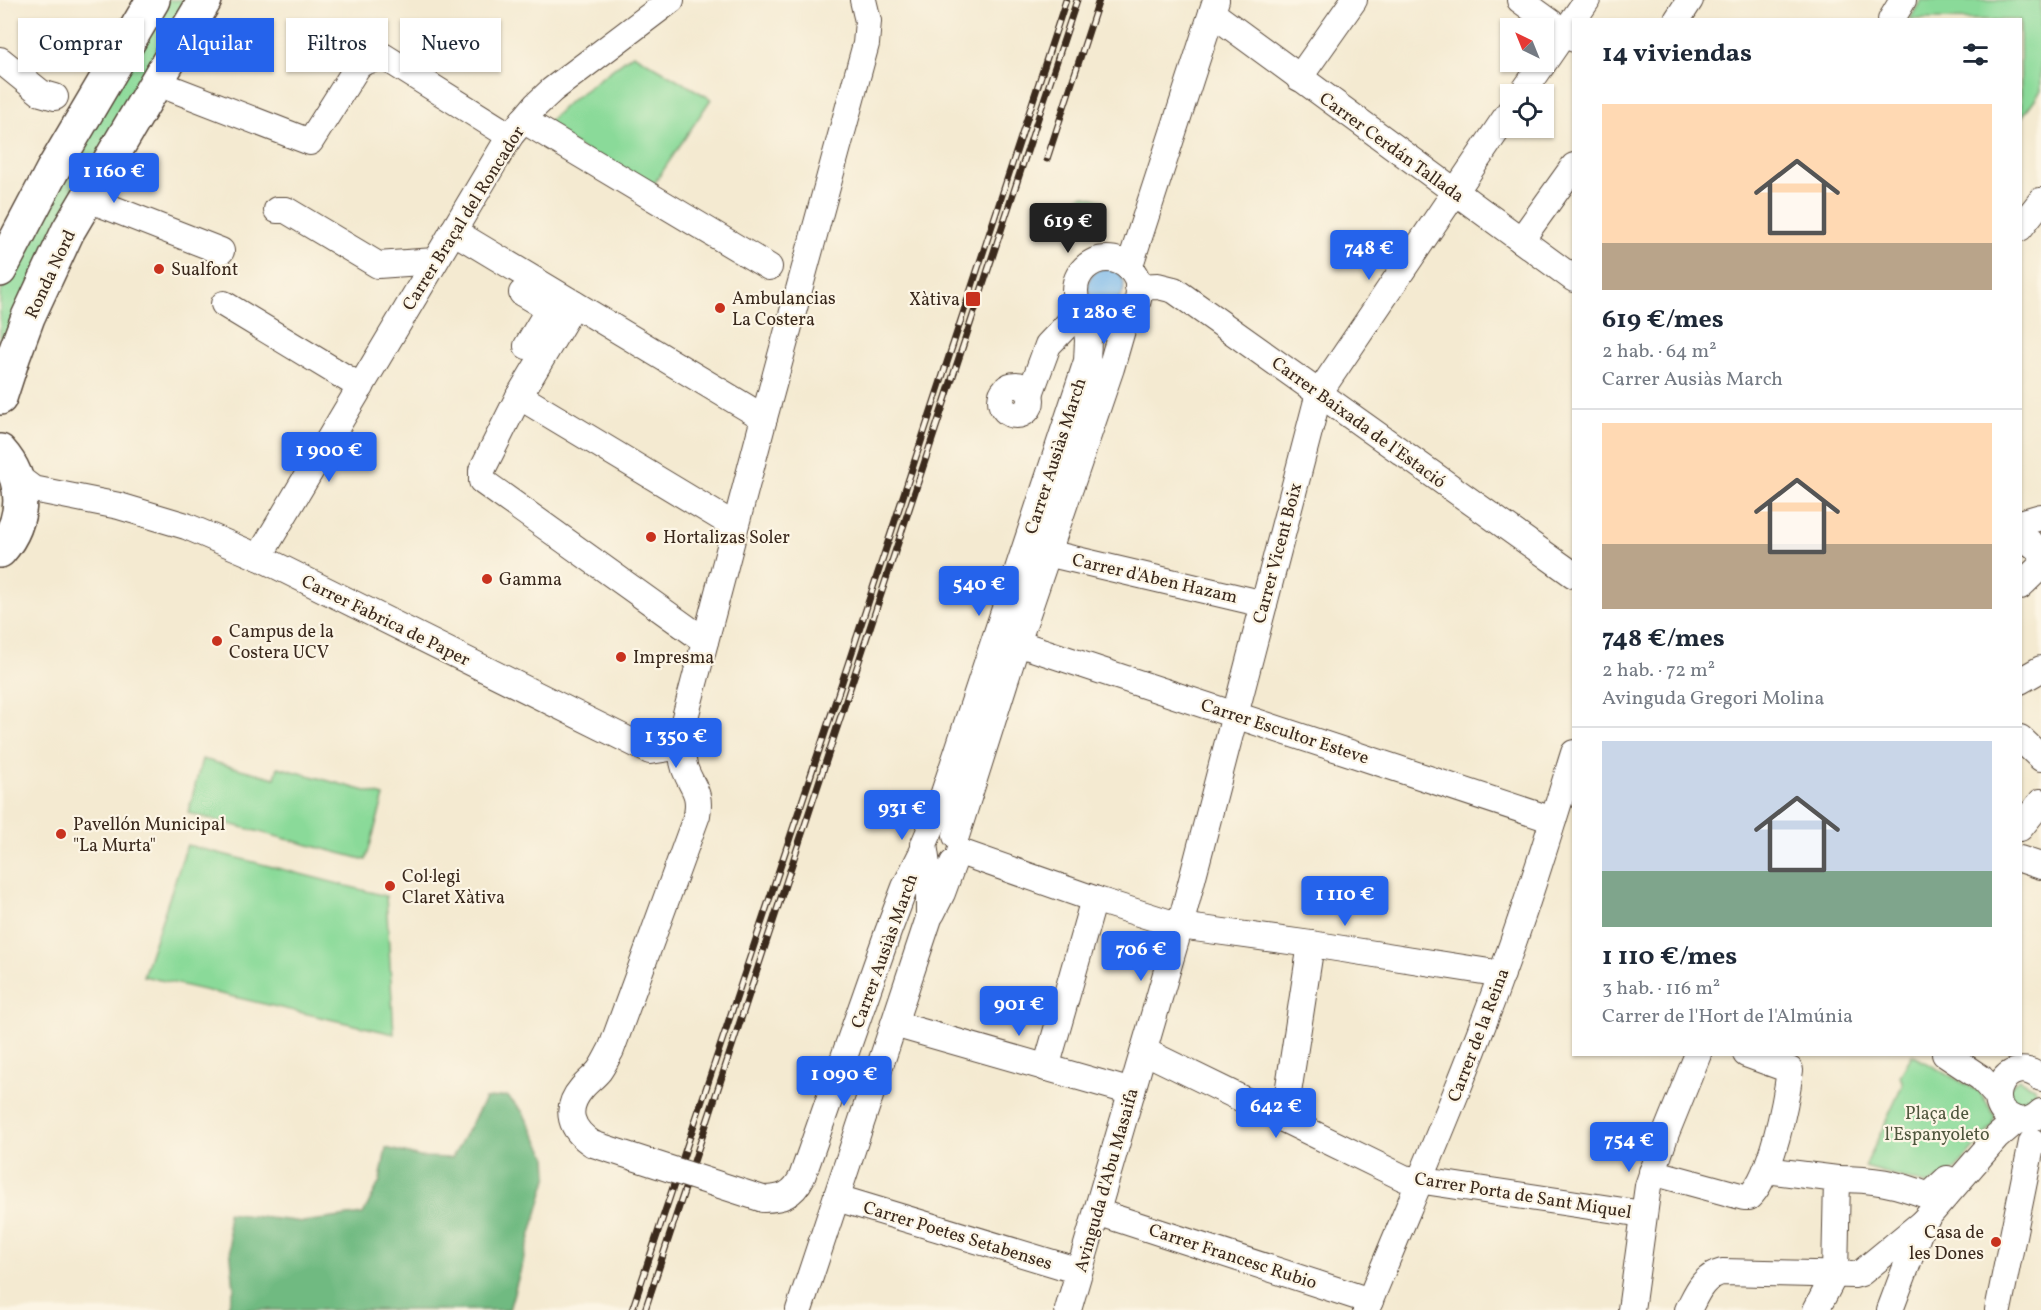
<!DOCTYPE html>
<html lang="es">
<head>
<meta charset="utf-8">
<style>
  :root { --surface:#fff; --page:#f2f2f3; --text:#1f2937; --muted:#747a83; --line:#e0e1e3; --accent:#2563eb }
  body { margin:0; font-family:Vollkorn,serif; background:var(--page); color:var(--text); height:100vh; display:flex; flex-direction:column; font-size:22px; white-space:nowrap }
  * { box-sizing:border-box; margin:0 }
  p { font-size:20px; color:var(--muted) }
  .icon { flex:none; width:33px; height:33px; fill:none; stroke:currentColor; stroke-width:2; stroke-linecap:round; stroke-linejoin:round }
  .map { position:relative; flex:1; overflow:hidden }
  .side { position:absolute; left:1572px; top:18px; width:450px; height:1038px; display:flex; flex-direction:column; background:var(--surface); border-radius:0px; box-shadow:0 2px 4px #0004 }
  .side>* { flex:none }
  .top-card { position:absolute; left:18px; top:18px; width:570px; height:54px; display:flex; gap:12px }
  .needle { width:39px; rotate:317deg }
  .tools { position:absolute; left:1500px; top:18px; display:grid; gap:12px }
  .tools a { display:grid; place-items:center; width:54px; height:54px; border-radius:0px; background:var(--surface); box-shadow:0 2px 4px #0004; font-size:30px }
  .price { position:absolute; translate:-50% -51px; padding:0 14px; border-radius:6px; background:var(--accent); color:#fff; font-size:20px; line-height:39px; filter:drop-shadow(0 2px 3px #0008) }
  .price::after { content:''; position:absolute; left:50%; top:36px; width:18px; height:14px; margin-left:-9px; background:inherit; clip-path:polygon(0 0,100% 0,50% 100%) }
  .price.current { background:#222; color:#fff }
  ul { padding:0; list-style:none }
  li { display:grid; align-content:center; gap:12px; height:318px; padding:0 30px }
  li+li { border-top:2px solid var(--line) }
  li span { display:grid; place-items:center; height:186px; border-radius:0px; color:#555 }
  li>.icon { margin-inline-start:auto }
  span .icon { width:108px; height:108px; fill:#fffc; stroke-width:1 }
  li b { font-size:26px }
  h2 { display:flex; justify-content:space-between; align-items:center; height:72px; padding:0 30px; font-size:26px }
  .chip { padding:0 21px; border-radius:0px; background:var(--surface); box-shadow:0 2px 4px #0004; font-size:21px; line-height:54px }
  .chip.current { background:var(--accent); color:#fff }
  .map>svg:first-child { display:block }
  .green { fill:#8ada99; stroke:#62825c; stroke-width:1.5 }
  .forest { fill:#6fba81; stroke:#557250; stroke-width:1.5 }
  .water { fill:#77b7eb; stroke:#597084; stroke-width:1.5 }
  .lines { fill:none; stroke-linecap:round; stroke-linejoin:round }
  .minor-casing { stroke:#574739; stroke-width:28 }
  .major-casing { stroke:#574739; stroke-width:36 }
  .minor { stroke:#fff; stroke-width:26 }
  .major { stroke:#fff; stroke-width:33 }
  .rail-casing { stroke:#3b2a1e; stroke-width:7 }
  .rail { stroke:#fcf5e5; stroke-width:4.5; stroke-dasharray:14; stroke-linecap:butt }
  .minor-bridge-casing { stroke:#574739; stroke-width:28; stroke-linecap:butt }
  .minor-bridge { stroke:#fff; stroke-width:26 }
  .poi-dot { fill:#c8321e; stroke:#fcf5e5; stroke-width:2 }
  .labels { text-anchor:middle; stroke-width:4.5; stroke-linejoin:round; paint-order:stroke }
  .street-label { font-size:18px; fill:#3b2a1e; stroke:#fcf5e5 }
  .poi-label { font-size:18px; fill:#3b2a1e; stroke:#fcf5e5; text-anchor:start }
  .park-label { font-size:18px; fill:#4f563d; stroke:#fcf5e5 }
</style>
</head>
<body>
<div class="map">
<svg width="2041" height="1310" viewBox="0 0 2041 1310">
  <rect width="100%" height="100%" fill="#fcf5e5"/>
  <filter id="ink" filterUnits="userSpaceOnUse"><feTurbulence type="fractalNoise" baseFrequency=".0167" numOctaves="2"/><feDisplacementMap in="SourceGraphic" scale="12" xChannelSelector="R" yChannelSelector="G"/><feConvolveMatrix kernelMatrix="1 2 1 2 8 2 1 2 1" color-interpolation-filters="sRGB"/></filter>
  <filter id="wash" filterUnits="userSpaceOnUse"><feTurbulence type="fractalNoise" baseFrequency=".008" numOctaves="4" result="noise"/><feDisplacementMap in="SourceGraphic" scale="24" xChannelSelector="R" yChannelSelector="G"/><feGaussianBlur stdDeviation="1.35" result="paint"/><feColorMatrix in="noise" values="0 0 0 0 0 0 0 0 0 0 0 0 0 0 0 0 0 1.4 0 .05"/><feComposite in="paint" operator="in"/></filter>
  <g filter="url(#wash)">
    <rect width="100%" height="100%" fill="#f4ead1"/>
    <!-- green -->
    <g class="green">
      <polygon points="163,0 195,0 0,373 0,294 44,201"/>
      <polygon points="1921,0 2041,0 2041,91 2021,118 2020,20 1910,19"/>
      <polygon points="633,54 711,99 650,190 544,126 569,102"/>
      <polygon points="1083,195 1104,201 1101,208 1062,227 1052,211"/>
      <polygon points="202,759 275,778 278,767 384,796 366,860 188,813"/>
      <polygon points="187,845 386,896 394,1034 143,976"/>
      <polygon points="1912,1055 1980,1092 1995,1116 1993,1125 1956,1169 1929,1185 1865,1167 1903,1084 1900,1076"/>
      <path d="M 2019,1079 L 2034,1087 C 2039,1106 2025,1111 2010,1102 L 2008,1088 Z"/>
    </g>
    <!-- forest -->
    <polygon class="forest" points="507,1096 522,1111 547,1157 548,1175 509,1310 227,1310 234,1289 227,1213 303,1222 363,1214 380,1181 386,1148 420,1157 452,1158 485,1099"/>
    <!-- water -->
    <circle class="water" cx="1106" cy="286" r="18"/>
  </g>
  <g filter="url(#ink)">
    <g class="lines">
      <defs>
        <g id="minor">
          <polyline points="1520,0 1574,39"/>
          <polyline points="1212,13 1574,279"/>
          <polyline points="1677,20 1690,0"/>
          <polyline points="1891,20 1903,0"/>
          <polyline points="0,60 41,93 55,97"/>
          <polyline points="1299,78 1354,0"/>
          <polyline points="155,82 310,142 358,66 364,62 383,56 510,136"/>
          <polyline points="1522,94 1587,0"/>
          <polyline points="523,120 769,267"/>
          <polyline points="88,199 221,251"/>
          <polyline points="277,210 286,210 378,265 435,261"/>
          <polyline points="2020,228 2041,201"/>
          <polyline points="453,231 764,418"/>
          <polyline points="1521,240 1574,166"/>
          <circle cx="1107" cy="291" r="32"/>
          <polyline points="1129,268 1216,0"/>
          <polyline points="1138,287 1158,286 1174,290 1574,575"/>
          <polyline points="522,293 549,309 527,346"/>
          <polyline points="224,304 361,387"/>
          <polyline points="574,304 519,396 482,470 482,481 705,641"/>
          <circle cx="1016" cy="400" r="15"/>
          <polyline points="1030,394 1048,345 1069,323 1078,305"/>
          <polyline points="519,396 735,526"/>
          <polyline points="17,477 33,489 119,506 186,526 263,559 650,751 670,748 683,738"/>
          <polyline points="2020,523 2041,517"/>
          <polyline points="2020,535 2041,551"/>
          <polyline points="1047,553 1264,604"/>
          <polyline points="259,557 510,136 536,105 552,90 671,0"/>
          <polyline points="2020,586 2041,566"/>
          <polyline points="1017,643 1553,820"/>
          <polyline points="2020,681 2041,669"/>
          <polyline points="2020,738 2041,758"/>
          <polyline points="2020,828 2041,802"/>
          <polyline points="956,836 1017,643 1111,368 1126,316"/>
          <polyline points="960,852 1094,899 1180,926 1311,944 1502,974"/>
          <polyline points="2020,859 2041,866"/>
          <polyline points="932,913 942,893 953,863"/>
          <polyline points="894,1024 1132,1092"/>
          <polyline points="1144,1051 1404,1178 1643,1214"/>
          <polyline points="1945,1054 1981,1078 1998,1097"/>
          <polyline points="1046,1068 1094,899"/>
          <path d="M 2041,1078 C 2006,1050 1979,1107 2015,1119 C 2025,1123 2034,1119 2041,1112"/>
          <polyline points="1284,1119 1311,944"/>
          <path d="M 593,1144 C 571,1130 563,1110 582,1088 C 587,1082 594,1077 599,1071 C 604,1064 607,1057 611,1050 L 697,815 C 701,792 692,788 685,769 C 680,755 683,739 683,725 L 764,418 L 866,44 L 868,21 L 863,0"/>
          <polyline points="1766,1170 1837,1179 1835,1274 1816,1310"/>
          <path d="M 1652,1172 L 1744,1197 L 1749,1197 C 1772,1176 1786,1101 1790,1070 L 1746,1054"/>
          <path d="M 1837,1179 C 1874,1179 1895,1183 1929,1196 L 1947,1179"/>
          <polyline points="837,1198 1079,1271"/>
          <path d="M 763,1199 C 782,1199 793,1195 802,1177 L 888,932 L 905,887 L 924,849"/>
          <polyline points="1097,1212 1370,1301"/>
          <polyline points="799,1310 929,918 929,879 924,844 937,814 1087,361 1088,340 1085,314"/>
          <polyline points="1068,1310 1180,926 1319,393 1510,111"/>
          <path d="M 1366,1310 C 1412,1198 1461,1087 1502,973 C 1529,901 1551,827 1574,753"/>
          <polyline points="1631,1310 1648,1186 1666,1133 1698,1054"/>
          <path d="M 1688,1310 C 1697,1293 1702,1277 1722,1272 L 1854,1275 L 1861,1273 L 1923,1222"/>
          <polyline points="1890,1310 1923,1222 1997,1137 2017,1120"/>
          <polyline points="1998,1310 2032,1142"/>
        </g>
        <g id="major">
          <polyline points="0,270 52,171 153,0"/>
          <polyline points="0,398 14,355 28,317 68,231 205,0"/>
          <path d="M 0,451 C 27,481 26,521 0,551"/>
        </g>
      </defs>
      <!-- minor casing -->
      <use href="#minor" class="minor-casing"/>
      <!-- major casing -->
      <use href="#major" class="major-casing"/>
      <!-- minor -->
      <use href="#minor" class="minor"/>
      <!-- major -->
      <use href="#major" class="major"/>
      <defs>
        <g id="rail">
          <polyline points="1047,159 1099,0"/>
          <polyline points="632,1310 848,664 1066,0"/>
          <polyline points="645,1310 1077,0"/>
        </g>
      </defs>
      <!-- rail casing -->
      <use href="#rail" class="rail-casing"/>
      <!-- rail -->
      <use href="#rail" class="rail"/>
      <defs>
        <polyline id="minor-bridge" points="593,1144 763,1199"/>
      </defs>
      <!-- minor-bridge casing -->
      <use href="#minor-bridge" class="minor-bridge-casing"/>
      <!-- minor-bridge -->
      <use href="#minor-bridge" class="minor-bridge"/>
    </g>
  </g>
  <!-- markers -->
  <g class="poi-dot">
    <circle cx="159" cy="269" r="6"/>
    <rect x="965" y="291" width="16" height="16" rx="3"/>
    <circle cx="720" cy="308" r="6"/>
    <circle cx="651" cy="537" r="6"/>
    <circle cx="487" cy="579" r="6"/>
    <circle cx="217" cy="641" r="6"/>
    <circle cx="621" cy="657" r="6"/>
    <circle cx="61" cy="834" r="6"/>
    <circle cx="390" cy="886" r="6"/>
    <circle cx="1996" cy="1242" r="6"/>
  </g>
  <g class="labels">
    <!-- street labels -->
    <g class="street-label">
      <text transform="translate(1392 147) rotate(36)" y="6">Carrer Cerdán Tallada</text>
      <text transform="translate(463 218) rotate(-58)" y="6">Carrer Braçal del Roncador</text>
      <text transform="translate(50 274) rotate(-65)" y="6">Ronda Nord</text>
      <text transform="translate(1359 422) rotate(36)" y="6">Carrer Baixada de l'Estació</text>
      <text transform="translate(1055 456) rotate(-72)" y="6">Carrer Ausiàs March</text>
      <text transform="translate(1277 553) rotate(-75)" y="6">Carrer Vicent Boix</text>
      <text transform="translate(1155 578) rotate(13)" y="6">Carrer d'Aben Hazam</text>
      <text transform="translate(386 620) rotate(26)" y="6">Carrer Fabrica de Paper</text>
      <text transform="translate(1285 731) rotate(18)" y="6">Carrer Escultor Esteve</text>
      <text transform="translate(884 951) rotate(-70)" y="6">Carrer Ausiàs March</text>
      <text transform="translate(1478 1035) rotate(-69)" y="6">Carrer de la Reina</text>
      <text transform="translate(1106 1180) rotate(-74)" y="6">Avinguda d'Abu Masaifa</text>
      <text transform="translate(1523 1195) rotate(9)" y="6">Carrer Porta de Sant Miquel</text>
      <text transform="translate(958 1235) rotate(17)" y="6">Carrer Poetes Setabenses</text>
      <text transform="translate(1233 1256) rotate(18)" y="6">Carrer Francesc Rubio</text>
    </g>
    <!-- poi labels -->
    <g class="poi-label">
      <text x="171" y="275">Sualfont</text>
      <text x="732" y="304">Ambulancias<tspan x="732" dy="21">La Costera</tspan></text>
      <text x="960" y="305" text-anchor="end">Xàtiva</text>
      <text x="663" y="543">Hortalizas Soler</text>
      <text x="499" y="585">Gamma</text>
      <text x="229" y="637">Campus de la<tspan x="229" dy="21">Costera UCV</tspan></text>
      <text x="633" y="663">Impresma</text>
      <text x="73" y="830">Pavellón Municipal<tspan x="73" dy="21">"La Murta"</tspan></text>
      <text x="402" y="882">Col·legi<tspan x="402" dy="21">Claret Xàtiva</tspan></text>
      <text x="1984" y="1238" text-anchor="end">Casa de<tspan x="1984" dy="21">les Dones</tspan></text>
    </g>
    <!-- park labels -->
    <g class="park-label">
      <text x="1937" y="1119">Plaça de<tspan x="1937" dy="21">l'Espanyoleto</tspan></text>
    </g>
  </g>
</svg>
<div class="tools">
<a><svg class="needle" viewBox="-14 -14 28 28"><path d="M0-13l5 13h-10z" fill="#e53935"/><path d="M0 13l5-13h-10z" fill="#747a83"/></svg></a>
<a><svg class="icon" aria-label="locate" viewBox="0 0 24 24"><circle cx="12" cy="12" r="6"/><path d="M12 2v4M12 18v4M2 12h4M18 12h4"/></svg></a>
</div>
<b class="price" style="left:114px;top:204px">1 160 €</b>
<b class="price current" style="left:1068px;top:254px">619 €</b>
<b class="price" style="left:1369px;top:281px">748 €</b>
<b class="price" style="left:1104px;top:345px">1 280 €</b>
<b class="price" style="left:329px;top:483px">1 900 €</b>
<b class="price" style="left:979px;top:617px">540 €</b>
<b class="price" style="left:676px;top:769px">1 350 €</b>
<b class="price" style="left:902px;top:841px">931 €</b>
<b class="price" style="left:1345px;top:927px">1 110 €</b>
<b class="price" style="left:1141px;top:982px">706 €</b>
<b class="price" style="left:1019px;top:1037px">901 €</b>
<b class="price" style="left:844px;top:1107px">1 090 €</b>
<b class="price" style="left:1276px;top:1139px">642 €</b>
<b class="price" style="left:1629px;top:1173px">754 €</b>
<div class="top-card">
<a class="chip">Comprar</a>
<a class="chip current">Alquilar</a>
<a class="chip">Filtros</a>
<a class="chip">Nuevo</a>
</div>
<section class="side">
<h2>14 viviendas<svg class="icon" aria-label="filters" viewBox="0 0 24 24"><path d="M4 7h16M4 17h16"/><circle cx="9" cy="7" r="2"/><circle cx="15" cy="17" r="2"/></svg></h2>
<ul>
<li><span style="background:linear-gradient(#ffd9b3 75%,#b9a48a 0)"><svg class="icon" aria-label="home" viewBox="0 0 24 24"><path d="M3 11l9-7 9 7M6 9v11h12V9"/></svg></span><div><b>619 €/mes</b><p>2 hab. · 64 m²</p><p>Carrer Ausiàs March</p></div></li>
<li><span style="background:linear-gradient(#ffd9b3 65%,#b9a48a 0)"><svg class="icon" aria-label="home" viewBox="0 0 24 24"><path d="M3 11l9-7 9 7M6 9v11h12V9"/></svg></span><div><b>748 €/mes</b><p>2 hab. · 72 m²</p><p>Avinguda Gregori Molina</p></div></li>
<li><span style="background:linear-gradient(#c9d6e8 70%,#7fa58c 0)"><svg class="icon" aria-label="home" viewBox="0 0 24 24"><path d="M3 11l9-7 9 7M6 9v11h12V9"/></svg></span><div><b>1 110 €/mes</b><p>3 hab. · 116 m²</p><p>Carrer de l'Hort de l'Almúnia</p></div></li>
</ul>
</section>
</div>
</body>
</html>
